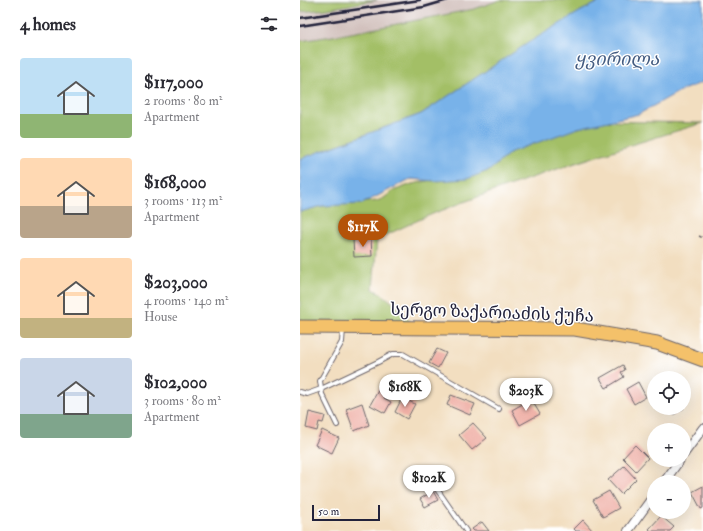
<!DOCTYPE html>
<html lang="en">
<head>
<meta charset="utf-8">
<style>
  :root { --surface:#fff; --page:#f7f7f7; --text:#2b2b33; --muted:#7c7c81; --accent:#b45309 }
  body { margin:0; font-family:"IM FELL Double Pica","Noto Serif Georgian",serif; background:var(--page); color:var(--text); height:100vh; display:flex; flex-direction:column; font-size:15px; white-space:nowrap }
  * { box-sizing:border-box; margin:0 }
  p { font-size:13px; color:var(--muted) }
  .icon { flex:none; width:22px; height:22px; fill:none; stroke:currentColor; stroke-width:2; stroke-linecap:round; stroke-linejoin:round }
  .map { position:relative; flex:1; overflow:hidden }
  .details { display:flex; flex-direction:column; background:var(--surface); width:300px }
  .details>* { flex:none }
  .controls { position:absolute; left:347px; top:371px; display:grid; gap:8px }
  .controls a { display:grid; place-items:center; width:44px; height:44px; border-radius:50%; background:var(--surface); box-shadow:0 4px 16px #0002; font-size:20px }
  .scale { position:absolute; left:12px; bottom:10px; width:68px; box-sizing:border-box; padding-left:4px; border:2px solid #22223b; border-top:0; font-size:11px; line-height:14px; white-space:nowrap; color:#22223b; -webkit-text-stroke:3px #fff; paint-order:stroke }
  .price { position:absolute; translate:-50% -34px; padding:0 9px; border-radius:14px; background:#fff; color:#222; font-size:13px; line-height:26px; filter:drop-shadow(0 1px 2px #0008) }
  .price::after { content:''; position:absolute; left:50%; top:24px; width:12px; height:9px; margin-left:-6px; background:inherit; clip-path:polygon(0 0,100% 0,50% 100%) }
  .price.current { background:var(--accent); color:#fff }
  ul { padding:0; list-style:none }
  li { display:flex; align-items:center; gap:12px; height:100px; padding:0 20px }
  li span { display:grid; place-items:center; flex:none; width:112px; height:80px; border-radius:4px; color:#555 }
  li>.icon { margin-inline-start:auto }
  span .icon { width:48px; height:48px; fill:#fffc; stroke-width:1 }
  li b { font-size:17px }
  h2 { display:flex; justify-content:space-between; align-items:center; height:48px; padding:0 20px; font-size:17px }
  main { display:flex; flex:1; min-height:0 }
  .map>svg:first-child { display:block }
  .industrial { fill:#d1c0bc }
  .green { fill:#a3bf66; stroke:#627050 }
  .water { fill:#78b2e9; stroke:#4d6a92 }
  .building { fill:#efafa5 }
  .lines { fill:none; stroke-linecap:round; stroke-linejoin:round }
  .lane-casing { stroke:#6b646a; stroke-width:6 }
  .street-casing { stroke:#6b646a; stroke-width:10 }
  .primary-casing { stroke:#6b646a; stroke-width:15 }
  .path { stroke:#6b646a; stroke-width:1.5; stroke-dasharray:3 3; stroke-linecap:butt }
  .lane { stroke:#fff; stroke-width:4 }
  .street { stroke:#fff; stroke-width:8 }
  .primary { stroke:#f4c16a; stroke-width:13 }
  .rail { stroke:#22223b; stroke-width:2.5 }
  .labels { text-anchor:middle; stroke-width:3; stroke-linejoin:round; paint-order:stroke }
  .street-label { font-size:17px; fill:#22223b; stroke:#fff }
  .water-label { font-size:18px; font-style:italic; fill:#445c81; stroke:#fff }
</style>
</head>
<body>
<main>
<section class="details">
<h2>4 homes<svg class="icon" aria-label="filters" viewBox="0 0 24 24"><path d="M4 7h16M4 17h16"/><circle cx="9" cy="7" r="2"/><circle cx="15" cy="17" r="2"/></svg></h2>
<ul>
<li><span style="background:linear-gradient(#bfe0f5 70%,#8fb573 0)"><svg class="icon" aria-label="home" viewBox="0 0 24 24"><path d="M3 11l9-7 9 7M6 9v11h12V9"/></svg></span><div><b>$117,000</b><p>2 rooms · 80 m²</p><p>Apartment</p></div></li>
<li><span style="background:linear-gradient(#ffd9b3 60%,#b9a48a 0)"><svg class="icon" aria-label="home" viewBox="0 0 24 24"><path d="M3 11l9-7 9 7M6 9v11h12V9"/></svg></span><div><b>$168,000</b><p>3 rooms · 113 m²</p><p>Apartment</p></div></li>
<li><span style="background:linear-gradient(#ffd9b3 75%,#c2b280 0)"><svg class="icon" aria-label="home" viewBox="0 0 24 24"><path d="M3 11l9-7 9 7M6 9v11h12V9"/></svg></span><div><b>$203,000</b><p>4 rooms · 140 m²</p><p>House</p></div></li>
<li><span style="background:linear-gradient(#c9d6e8 70%,#7fa58c 0)"><svg class="icon" aria-label="home" viewBox="0 0 24 24"><path d="M3 11l9-7 9 7M6 9v11h12V9"/></svg></span><div><b>$102,000</b><p>3 rooms · 80 m²</p><p>Apartment</p></div></li>
</ul>
</section>
<div class="map">
<svg width="403" height="531" viewBox="0 0 403 531">
  <rect width="100%" height="100%" fill="#fff"/>
  <filter id="ink" filterUnits="userSpaceOnUse"><feTurbulence type="fractalNoise" baseFrequency=".025" numOctaves="2"/><feDisplacementMap in="SourceGraphic" scale="8" xChannelSelector="R" yChannelSelector="G"/><feConvolveMatrix kernelMatrix="1 2 1 2 8 2 1 2 1" color-interpolation-filters="sRGB"/></filter>
  <filter id="wash" filterUnits="userSpaceOnUse"><feTurbulence type="fractalNoise" baseFrequency=".012" numOctaves="4" result="noise"/><feDisplacementMap in="SourceGraphic" scale="16" xChannelSelector="R" yChannelSelector="G"/><feGaussianBlur stdDeviation="0.9" result="paint"/><feColorMatrix in="noise" values="0 0 0 0 0 0 0 0 0 0 0 0 0 0 0 0 0 1.4 0 .05"/><feComposite in="paint" operator="in"/></filter>
  <g filter="url(#wash)">
    <rect width="100%" height="100%" fill="#f2dec0"/>
    <!-- industrial -->
    <polygon class="industrial" points="77,0 200,0 174,9 46,34 0,41 0,12 27,9"/>
    <!-- green -->
    <g class="green">
      <polygon points="0,0 77,0 27,9 0,12"/>
      <polygon points="200,0 303,0 281,11 197,64 121,114 0,159 0,41 46,34 174,9"/>
      <path d="M 297,121 L 403,123 C 313,150 223,179 135,213 C 115,221 96,231 77,239 L 73,289 C 93,299 104,315 118,331 L 0,322 L 0,208 L 77,201 L 84,198 L 93,191 L 112,184 L 157,175 L 255,132 L 279,128 Z"/>
    </g>
    <!-- water -->
    <polygon class="water" points="303,0 403,0 403,82 380,91 339,114 278,128 211,152 190,170 167,179 135,181 110,179 62,204 22,206 0,212 0,159 121,114 228,43 281,11"/>
    <g id="blocks">
      <!-- building -->
      <g class="building">
        <polygon points="71,238 72,256 54,257 53,240"/>
        <polygon points="137,349 146,353 138,368 129,363"/>
        <polygon points="323,365 325,370 321,372 324,377 306,388 300,378"/>
        <polygon points="338,382 346,397 334,404 326,389"/>
        <polygon points="79,389 87,393 84,398 91,402 85,413 70,405"/>
        <polygon points="151,395 175,404 170,415 147,405"/>
        <polygon points="102,398 115,404 107,419 95,412"/>
        <polygon points="231,399 240,414 220,425 212,410"/>
        <polygon points="62,403 69,425 54,431 46,409"/>
        <polygon points="368,408 384,408 373,415"/>
        <polygon points="9,412 25,416 23,423 19,422 17,431 6,428"/>
        <polygon points="173,423 187,438 172,450 159,435"/>
        <polygon points="22,430 39,438 32,453 15,445"/>
        <polygon points="335,445 348,458 336,471 323,458"/>
        <polygon points="324,466 336,479 321,494 308,480"/>
        <polygon points="403,486 403,508 401,509 392,492"/>
        <polygon points="133,491 138,500 125,507 120,499"/>
        <polygon points="309,491 319,508 303,517 293,500"/>
        <polygon points="361,516 374,527 370,531 351,531 349,529"/>
        <polygon points="283,520 293,531 276,531 274,529"/>
        <polygon points="182,522 189,531 174,531 172,529"/>
      </g>
    </g>
  </g>
  <g filter="url(#ink)">
    <use href="#blocks" fill-opacity="0" stroke="#6b646a" stroke-width="1"/>
    <g class="lines">
      <defs>
        <g id="lane">
          <polyline points="0,392 7,394 21,389 78,362 93,354 103,354 199,409"/>
          <polyline points="37,425 22,394 20,381 42,342 43,329"/>
          <polyline points="132,482 166,531"/>
        </g>
        <g id="street">
          <polyline points="384,454 403,428"/>
          <polyline points="364,482 380,460"/>
          <polyline points="328,531 354,495"/>
        </g>
        <polyline id="primary" points="0,327 275,329 357,343 403,360"/>
      </defs>
      <!-- lane casing -->
      <use href="#lane" class="lane-casing"/>
      <!-- street casing -->
      <use href="#street" class="street-casing"/>
      <!-- primary casing -->
      <use href="#primary" class="primary-casing"/>
      <!-- path -->
      <polyline class="path" points="399,236 403,238"/>
      <!-- lane -->
      <use href="#lane" class="lane"/>
      <!-- street -->
      <use href="#street" class="street"/>
      <!-- primary -->
      <use href="#primary" class="primary"/>
      <!-- rail -->
      <g class="rail">
        <polyline points="0,18 120,0"/>
        <polyline points="0,26 124,7 148,0"/>
      </g>
    </g>
  </g>
  <g class="labels">
    <!-- street labels -->
    <g class="street-label">
      <text transform="translate(192 312) rotate(2)" y="6">სერგო ზაქარიაძის ქუჩა</text>
    </g>
    <!-- water labels -->
    <g class="water-label">
      <text x="317" y="65">ყვირილა</text>
    </g>
  </g>
</svg>
<div class="controls">
<a><svg class="icon" aria-label="locate" viewBox="0 0 24 24"><circle cx="12" cy="12" r="6"/><path d="M12 2v4M12 18v4M2 12h4M18 12h4"/></svg></a>
<a>+</a>
<a>−</a>
</div>
<div class="scale">50 m</div>
<b class="price current" style="left:63px;top:248px">$117K</b>
<b class="price" style="left:105px;top:408px">$168K</b>
<b class="price" style="left:226px;top:412px">$203K</b>
<b class="price" style="left:129px;top:499px">$102K</b>
</div>
</main>
</body>
</html>
